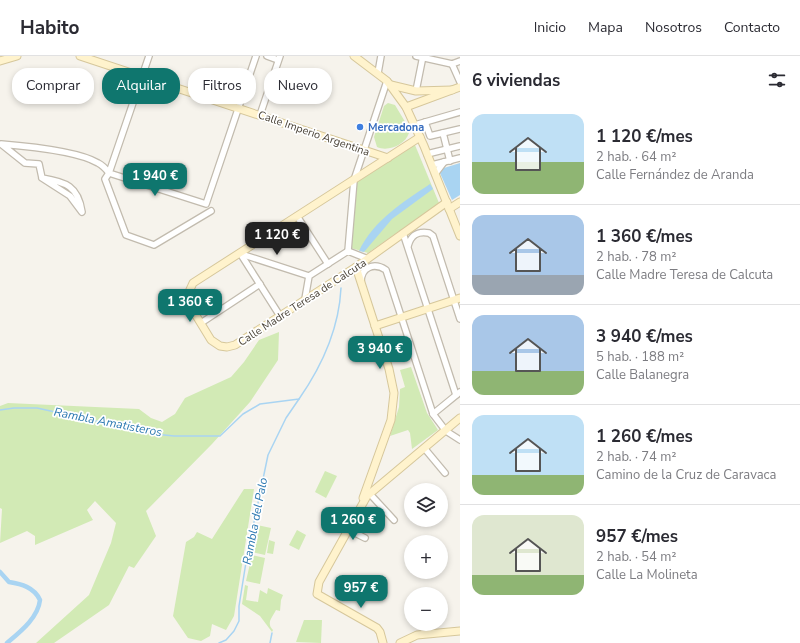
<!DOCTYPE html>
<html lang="es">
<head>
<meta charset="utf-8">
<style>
  :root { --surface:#fff; --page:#f7f7f7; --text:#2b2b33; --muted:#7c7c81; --line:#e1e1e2; --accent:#0f766e }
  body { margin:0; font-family:"Nunito Sans",sans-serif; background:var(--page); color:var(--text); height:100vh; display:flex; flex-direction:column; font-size:15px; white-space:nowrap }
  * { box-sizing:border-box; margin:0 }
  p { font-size:13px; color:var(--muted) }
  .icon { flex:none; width:22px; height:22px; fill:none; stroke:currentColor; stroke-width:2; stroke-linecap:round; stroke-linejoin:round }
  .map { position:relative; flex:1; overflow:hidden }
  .sheet { display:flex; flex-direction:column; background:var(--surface); width:340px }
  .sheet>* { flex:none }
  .banner { position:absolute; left:12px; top:12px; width:380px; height:36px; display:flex; gap:8px }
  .controls { position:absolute; left:404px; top:427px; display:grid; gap:8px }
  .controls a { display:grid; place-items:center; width:44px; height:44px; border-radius:50%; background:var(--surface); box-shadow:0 2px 6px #0003; font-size:20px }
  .price { position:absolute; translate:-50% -34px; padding:0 9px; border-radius:8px; background:var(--accent); color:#fff; font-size:13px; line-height:26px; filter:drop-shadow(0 1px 2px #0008) }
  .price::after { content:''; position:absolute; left:50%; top:24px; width:12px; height:9px; margin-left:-6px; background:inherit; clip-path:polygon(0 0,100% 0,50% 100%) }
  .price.active { background:#222; color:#fff }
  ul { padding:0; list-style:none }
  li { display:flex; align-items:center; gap:12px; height:100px; padding:0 12px }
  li+li { border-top:1px solid var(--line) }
  li span { display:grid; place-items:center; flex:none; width:112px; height:80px; border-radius:12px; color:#555 }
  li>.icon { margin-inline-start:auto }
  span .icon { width:48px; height:48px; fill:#fffc; stroke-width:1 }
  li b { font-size:17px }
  h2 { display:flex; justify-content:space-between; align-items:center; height:48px; padding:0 12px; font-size:17px }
  .pill { padding:0 14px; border-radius:16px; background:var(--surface); box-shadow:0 2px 6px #0003; font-size:14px; line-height:36px }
  .pill.active { background:var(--accent); color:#fff }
  header { display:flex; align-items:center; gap:24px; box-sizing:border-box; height:56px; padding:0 20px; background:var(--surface); border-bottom:1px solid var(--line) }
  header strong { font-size:19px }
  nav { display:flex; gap:22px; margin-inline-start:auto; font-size:14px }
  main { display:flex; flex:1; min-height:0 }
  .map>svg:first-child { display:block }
  .green { fill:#d2eab5 }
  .water { fill:#a9d4f2 }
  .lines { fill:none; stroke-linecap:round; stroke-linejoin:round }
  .stream { stroke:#a9d4f2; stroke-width:1.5 }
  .canal { stroke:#a9d4f2; stroke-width:4.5 }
  .street-casing { stroke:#c2bbae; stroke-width:8 }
  .secondary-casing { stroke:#d6c79b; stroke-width:9 }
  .street { stroke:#fff; stroke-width:5.5 }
  .secondary { stroke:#fff3cd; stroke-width:7 }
  .shop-dot { fill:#3f7fe0; stroke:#fff; stroke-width:1.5 }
  .labels { text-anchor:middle; stroke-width:3.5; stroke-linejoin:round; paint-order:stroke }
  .shop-label { font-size:11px; font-weight:bold; fill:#366cbe; stroke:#fff; text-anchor:start }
  .street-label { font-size:11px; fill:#4b4439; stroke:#fff }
  .water-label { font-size:12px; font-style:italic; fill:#2e7ab2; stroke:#fff }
</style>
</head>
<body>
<header>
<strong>Habito</strong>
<nav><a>Inicio</a><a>Mapa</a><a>Nosotros</a><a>Contacto</a></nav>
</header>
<main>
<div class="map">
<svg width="460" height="587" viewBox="0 0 460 587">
  <rect width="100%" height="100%" fill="#f6f3ec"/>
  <!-- green -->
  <g class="green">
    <path d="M 388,47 L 395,49 L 407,69 L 409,77 C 405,89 388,96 377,91 L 374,81 L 384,50 Z"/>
    <polygon points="415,89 439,147 368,197 351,192 357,126"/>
    <polygon points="279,276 278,304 250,346 212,388 146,455 156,480 134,512 129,510 109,549 54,587 36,587 89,539 111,487 116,467 95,445 87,454 93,464 35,489 35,480 27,475 0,487 2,453 0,452 0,350 8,347 139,353 151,362 162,366 175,358 185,342 231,321 244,306 259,284"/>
    <polygon points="411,311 427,357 438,374 412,393 410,377 408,374 390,380 399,351 400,333 405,331 400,314"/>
    <polygon points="325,415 337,420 326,442 315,436"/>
    <polygon points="244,433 254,433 234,560 226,574 212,568 210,580 201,585 188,582 173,560 186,486 194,481 197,476 212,483"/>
    <polygon points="257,469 271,472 265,499 252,496"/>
    <polygon points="297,474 306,479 299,494 289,489"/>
    <polygon points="269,484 275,486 273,498 267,497"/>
    <polygon points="252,499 265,502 260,528 246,525"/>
    <path d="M 245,529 L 248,530 L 246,544 L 258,546 L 260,534 L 267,538 L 268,532 L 283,539 L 281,544 L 280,555 L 276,554 C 272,562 266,567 273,574 L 272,576 L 260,560 L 242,548 Z"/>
    <polygon points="304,564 322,564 321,587 296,586"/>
  </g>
  <!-- water -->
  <g class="water">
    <polygon points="460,107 460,139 452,144 440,117 444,112"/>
    <path d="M 430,128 L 433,133 L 392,163 L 364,196 L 359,195 C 374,164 403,146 430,128 Z"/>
  </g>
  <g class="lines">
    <!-- stream -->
    <g class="stream">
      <path d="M 0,354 L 14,352 L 37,352 L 155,378 L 174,380 L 220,380 L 243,358 L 260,348 L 299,343 C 322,310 339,273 341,232"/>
      <polyline points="219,587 226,584 234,575 239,565 239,550 247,500 268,399 286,362 299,343"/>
      <polyline points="270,587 272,577"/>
    </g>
    <!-- canal -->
    <path class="canal" d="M 0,516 L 9,526 C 21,528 34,531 40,544 C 38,562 20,576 7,587"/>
    <defs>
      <g id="street">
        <polyline points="149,0 109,117 206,148 256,0"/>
        <polyline points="267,0 278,4"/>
        <polyline points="416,0 452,8"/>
        <polyline points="452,8 460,26"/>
        <polyline points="452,8 460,5"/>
        <polyline points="378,17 381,0"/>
        <polyline points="416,35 423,0"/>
        <polyline points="260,59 280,0"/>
        <polyline points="425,66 430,80 460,73"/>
        <polyline points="415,69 460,56"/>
        <polyline points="443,77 450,105"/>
        <polyline points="427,98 460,90"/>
        <polyline points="432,109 460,102"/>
        <polyline points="435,118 444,106"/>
        <path d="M 42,122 L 70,140 L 82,156 C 78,130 66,126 42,122 L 39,108 L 25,107 L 1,88 C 25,90 78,95 98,107 C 102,109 106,113 109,117 L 105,123 L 126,179 L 154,189 L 211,155"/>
        <polyline points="297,160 328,208"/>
        <polyline points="403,177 456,339"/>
        <path d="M 408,190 C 411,179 417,175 429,177 L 433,180 L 460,263"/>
        <polyline points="348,195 354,124 387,25"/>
        <polyline points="240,197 280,260"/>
        <polyline points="241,198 309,220"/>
        <path d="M 361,226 C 361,211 374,206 386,214 L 433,358 L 446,375 L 460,384"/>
        <polyline points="305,243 309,220 348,195 368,203"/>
        <polyline points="201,267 260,228"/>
        <polyline points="433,358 460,336"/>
        <polyline points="425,393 445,417"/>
        <polyline points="370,438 394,464"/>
        <polyline points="347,473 365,482"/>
      </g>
      <g id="secondary">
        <polyline points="80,0 388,102"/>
        <polyline points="354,0 387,25 406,51 424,90 460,180"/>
        <polyline points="0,5 17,0"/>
        <polyline points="391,29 416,35 452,34"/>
        <polyline points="406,51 460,31"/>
        <polyline points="420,81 193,227 188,238 189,248 211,284 220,290 227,291 235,289 356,211 447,146"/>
        <polyline points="449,153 460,146"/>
        <polyline points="356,211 389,313 394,337 391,364 363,442"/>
        <polyline points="375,270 460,242"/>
        <polyline points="383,587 380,576 377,572 317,538 319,526 367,440 460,362"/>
        <polyline points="400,587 417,579 460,575"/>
      </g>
    </defs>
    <!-- street casing -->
    <use href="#street" class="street-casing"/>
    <!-- secondary casing -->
    <use href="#secondary" class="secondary-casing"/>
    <!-- street -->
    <use href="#street" class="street"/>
    <!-- secondary -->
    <use href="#secondary" class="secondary"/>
  </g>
  <!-- markers -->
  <circle class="shop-dot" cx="360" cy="71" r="4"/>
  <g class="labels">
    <!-- shop labels -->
    <g class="shop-label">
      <text x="368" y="75">Mercadona</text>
    </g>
    <!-- street labels -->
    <g class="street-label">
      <text transform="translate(314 77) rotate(19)" y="4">Calle Imperio Argentina</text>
      <text transform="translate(302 246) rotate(-33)" y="4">Calle Madre Teresa de Calcuta</text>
    </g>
    <!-- water labels -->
    <g class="water-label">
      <text transform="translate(108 366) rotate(11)" y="4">Rambla Amatisteros</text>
      <text transform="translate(255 465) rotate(-79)" y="4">Rambla del Palo</text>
    </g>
  </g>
</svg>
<div class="controls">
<a><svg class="icon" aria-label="layers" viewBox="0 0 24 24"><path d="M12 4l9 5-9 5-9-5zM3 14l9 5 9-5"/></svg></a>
<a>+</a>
<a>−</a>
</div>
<b class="price" style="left:155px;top:141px">1 940 €</b>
<b class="price active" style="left:277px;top:200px">1 120 €</b>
<b class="price" style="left:190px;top:267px">1 360 €</b>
<b class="price" style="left:380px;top:314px">3 940 €</b>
<b class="price" style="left:353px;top:485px">1 260 €</b>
<b class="price" style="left:361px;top:553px">957 €</b>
<div class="banner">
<a class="pill">Comprar</a>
<a class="pill active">Alquilar</a>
<a class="pill">Filtros</a>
<a class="pill">Nuevo</a>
</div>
</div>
<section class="sheet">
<h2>6 viviendas<svg class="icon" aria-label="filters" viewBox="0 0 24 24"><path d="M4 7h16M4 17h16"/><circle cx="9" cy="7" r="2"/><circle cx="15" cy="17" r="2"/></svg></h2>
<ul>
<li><span style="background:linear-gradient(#bfe0f5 60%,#8fb573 0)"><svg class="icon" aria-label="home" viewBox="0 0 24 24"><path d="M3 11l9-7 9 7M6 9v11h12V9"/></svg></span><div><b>1 120 €/mes</b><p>2 hab. · 64 m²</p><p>Calle Fernández de Aranda</p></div></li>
<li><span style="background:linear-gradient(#a9c7e8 75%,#9aa5b1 0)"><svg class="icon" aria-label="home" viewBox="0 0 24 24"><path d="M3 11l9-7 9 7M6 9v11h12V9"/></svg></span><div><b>1 360 €/mes</b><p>2 hab. · 78 m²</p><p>Calle Madre Teresa de Calcuta</p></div></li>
<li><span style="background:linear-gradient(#a9c7e8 70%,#8fb573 0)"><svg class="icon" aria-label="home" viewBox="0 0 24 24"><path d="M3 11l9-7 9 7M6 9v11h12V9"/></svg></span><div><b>3 940 €/mes</b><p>5 hab. · 188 m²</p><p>Calle Balanegra</p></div></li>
<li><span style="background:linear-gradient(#bfe0f5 75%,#8fb573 0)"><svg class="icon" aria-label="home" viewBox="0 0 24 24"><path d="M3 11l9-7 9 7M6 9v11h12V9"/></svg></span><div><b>1 260 €/mes</b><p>2 hab. · 74 m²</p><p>Camino de la Cruz de Caravaca</p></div></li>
<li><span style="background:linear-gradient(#dfe7d0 75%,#8fb573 0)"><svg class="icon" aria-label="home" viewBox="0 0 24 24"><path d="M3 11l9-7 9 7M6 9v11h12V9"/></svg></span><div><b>957 €/mes</b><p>2 hab. · 54 m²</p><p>Calle La Molineta</p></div></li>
</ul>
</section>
</main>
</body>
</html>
